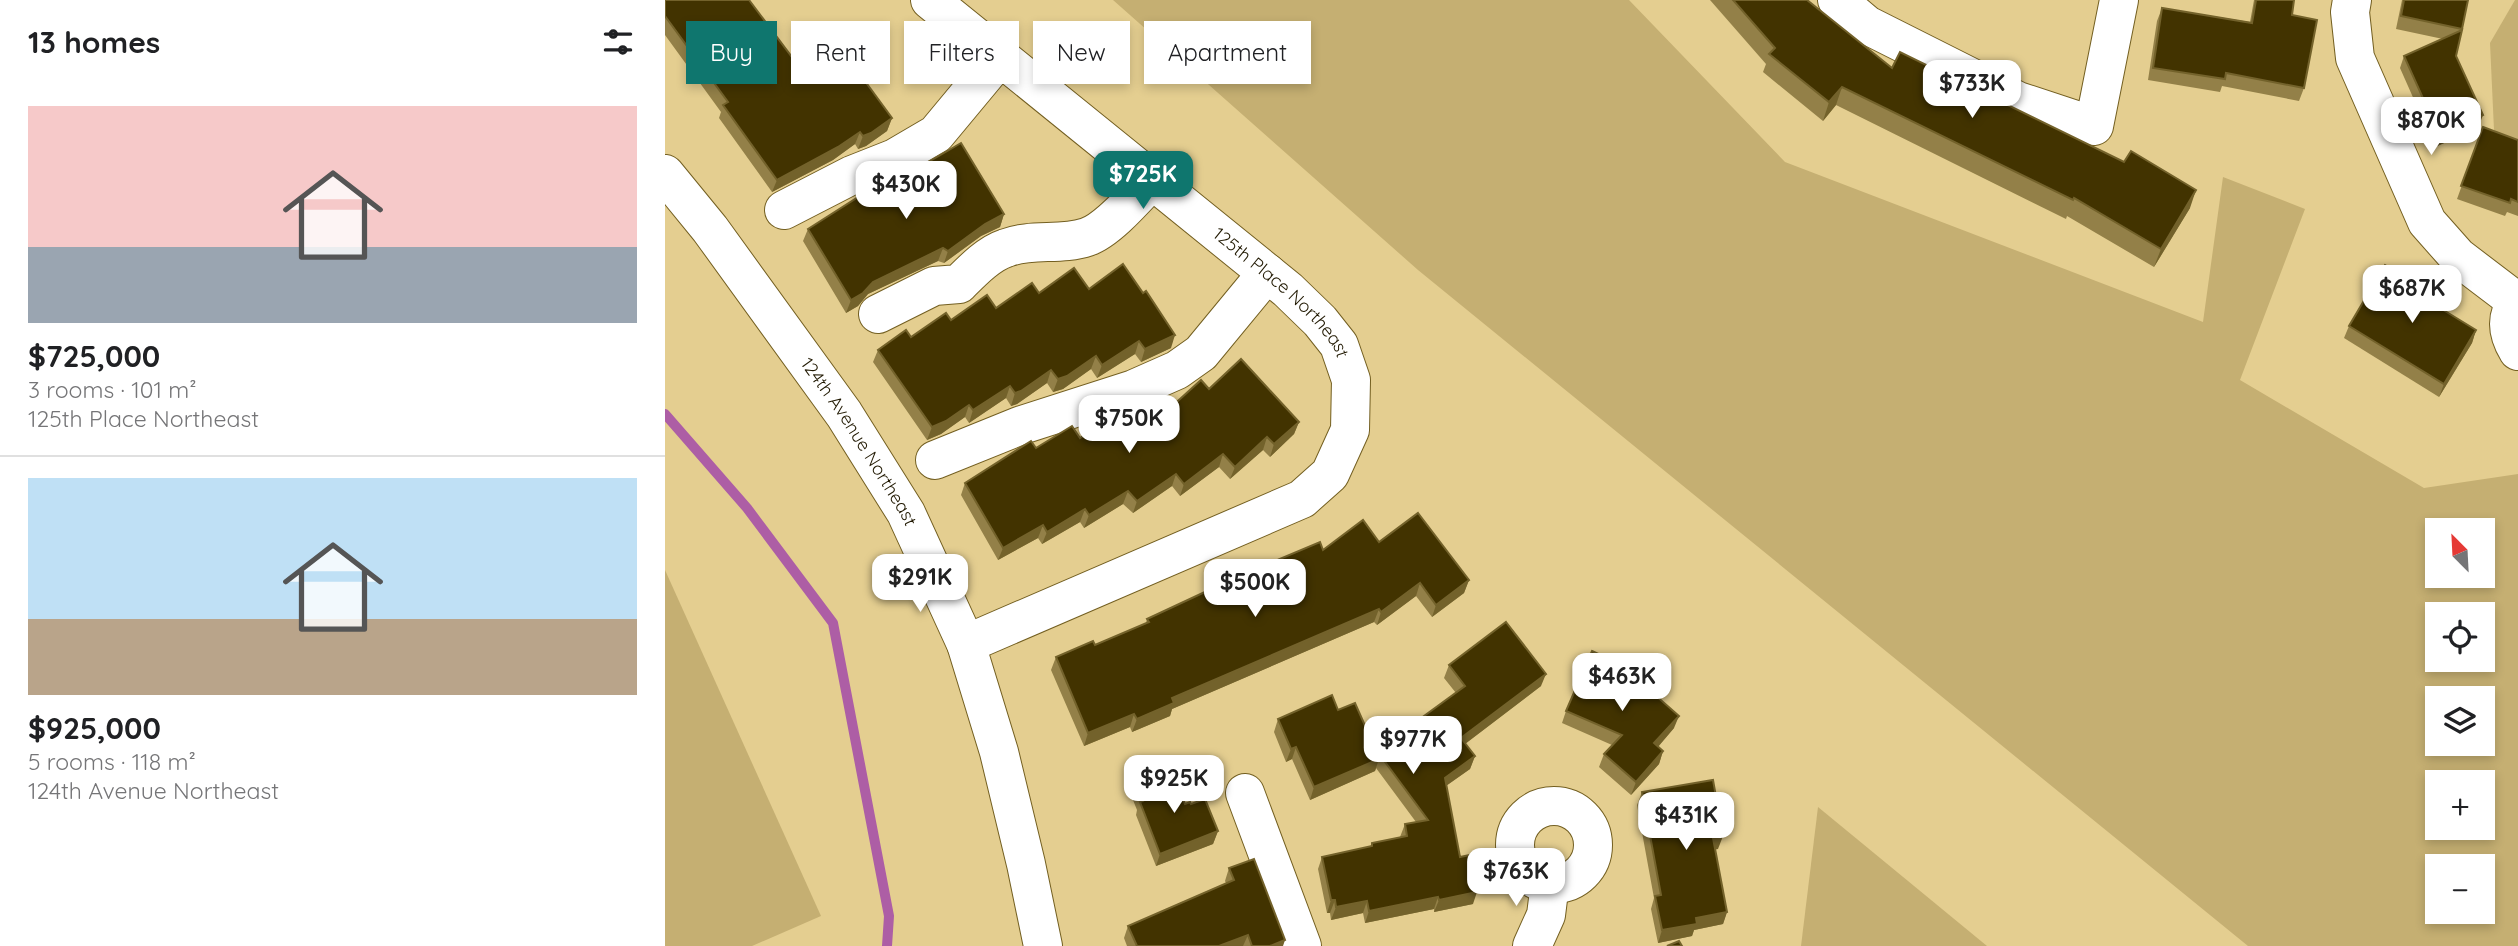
<!DOCTYPE html>
<html lang="en">
<head>
<meta charset="utf-8">
<style>
  :root { --surface:#fff; --page:#f6f6f6; --text:#202124; --muted:#757577; --line:#e0e0e0; --accent:#0f766e }
  body { margin:0; font-family:Quicksand,sans-serif; background:var(--page); color:var(--text); height:100vh; display:flex; flex-direction:column; font-size:26px; white-space:nowrap }
  * { box-sizing:border-box; margin:0 }
  p { font-size:23px; color:var(--muted) }
  .icon { flex:none; width:38px; height:38px; fill:none; stroke:currentColor; stroke-width:2; stroke-linecap:round; stroke-linejoin:round }
  .map { position:relative; flex:1; overflow:hidden }
  .sheet { display:flex; flex-direction:column; background:var(--surface); width:665px }
  .sheet>* { flex:none }
  .top-card { position:absolute; left:21px; top:21px; width:665px; height:63px; display:flex; gap:14px }
  .needle { width:46px; rotate:336deg }
  .controls { position:absolute; left:1760px; top:518px; display:grid; gap:14px }
  .controls a { display:grid; place-items:center; width:70px; height:70px; border-radius:0px; background:var(--surface); box-shadow:0 4px 10px #0003; font-size:35px }
  .price { position:absolute; translate:-50% -60px; padding:0 16px; border-radius:14px; background:#fff; color:#222; font-size:23px; line-height:46px; filter:drop-shadow(0 2px 4px #0008) }
  .price::after { content:''; position:absolute; left:50%; top:42px; width:21px; height:16px; margin-left:-10px; background:inherit; clip-path:polygon(0 0,100% 0,50% 100%) }
  .price.selected { background:var(--accent); color:#fff }
  ul { padding:0; list-style:none }
  li { display:grid; align-content:center; gap:14px; height:371px; padding:0 28px }
  li+li { border-top:2px solid var(--line) }
  li span { display:grid; place-items:center; height:217px; border-radius:0px; color:#555 }
  li>.icon { margin-inline-start:auto }
  span .icon { width:126px; height:126px; fill:#fffc; stroke-width:1 }
  li b { font-size:30px }
  h2 { display:flex; justify-content:space-between; align-items:center; height:84px; padding:0 28px; font-size:30px }
  .tag { padding:0 24px; border-radius:0px; background:var(--surface); box-shadow:0 4px 10px #0003; font-size:24px; line-height:63px }
  .tag.selected { background:var(--accent); color:#fff }
  main { display:flex; flex:1; min-height:0 }
  .map>svg:first-child { display:block }
  .green { fill:#c5af72; fill-rule:evenodd }
  .lines { fill:none; stroke-linecap:round; stroke-linejoin:round }
  .stream { stroke:#ad5ea5; stroke-width:10 }
  .minor-casing { stroke:#735f21; stroke-width:40 }
  .minor { stroke:#fff; stroke-width:38 }
  .wall { fill:#938048 }
  .shaded-wall { fill:#73622b }
  .building { fill:#423300; stroke:#73622b; stroke-width:2 }
  .labels { text-anchor:middle; stroke-width:7; stroke-linejoin:round; paint-order:stroke }
  .street-label { font-size:18px; fill:#211902; stroke:#f1db9c }
</style>
</head>
<body>
<main>
<section class="sheet">
<h2>13 homes<svg class="icon" aria-label="filters" viewBox="0 0 24 24"><path d="M4 7h16M4 17h16"/><circle cx="9" cy="7" r="2"/><circle cx="15" cy="17" r="2"/></svg></h2>
<ul>
<li><span style="background:linear-gradient(#f6c9c9 65%,#9aa5b1 0)"><svg class="icon" aria-label="home" viewBox="0 0 24 24"><path d="M3 11l9-7 9 7M6 9v11h12V9"/></svg></span><div><b>$725,000</b><p>3 rooms · 101 m²</p><p>125th Place Northeast</p></div></li>
<li><span style="background:linear-gradient(#bfe0f5 65%,#b9a48a 0)"><svg class="icon" aria-label="home" viewBox="0 0 24 24"><path d="M3 11l9-7 9 7M6 9v11h12V9"/></svg></span><div><b>$925,000</b><p>5 rooms · 118 m²</p><p>124th Avenue Northeast</p></div></li>
</ul>
</section>
<div class="map">
<svg width="1853" height="946" viewBox="0 0 1853 946">
  <rect width="100%" height="100%" fill="#e4ce90"/>
  <!-- green -->
  <g class="green">
    <path d="M 448,0 L 964,0 L 1120,162 L 1538,322 L 1558,177 L 1640,209 L 1575,380 L 1759,488 L 1853,474 L 1853,946 L 1583,946 L 753,270 ZM 1773,530 L 1818,530 L 1818,576 L 1773,576 ZM 1773,614 L 1818,614 L 1818,660 L 1773,660 ZM 1818,698 L 1818,744 L 1773,744 L 1773,698 ZM 1773,782 L 1818,782 L 1818,828 L 1773,828 ZM 1773,866 L 1818,866 L 1818,912 L 1773,912 Z"/>
    <polygon points="1850,0 1853,0 1853,145 1829,130 1825,43"/>
    <polygon points="0,570 156,916 87,946 0,946"/>
    <polygon points="1153,807 1322,946 1136,946"/>
  </g>
  <g class="lines">
    <!-- stream -->
    <polyline class="stream" points="0,414 82,508 168,623 224,916 222,946"/>
    <defs>
      <g id="minor">
        <path id="s1" d="M 265,0 L 623,290 L 655,321 L 674,345 L 686,380 L 685,430 L 665,474 L 637,499 L 301,644"/>
        <polyline points="1172,0 1202,25 1353,101 1429,126 1454,0"/>
        <polyline points="1687,0 1685,12 1690,58 1762,222 1793,257 1851,301"/>
        <path id="s2" d="M 0,174 L 45,229 L 179,414 L 241,513 L 301,644 L 334,752 L 361,864 L 378,946"/>
        <polyline points="119,210 187,175 230,158 271,134 335,57"/>
        <path d="M 1853,300 C 1840,317 1842,333 1853,351"/>
        <path d="M 213,314 L 269,286 L 294,284 C 307,271 323,254 341,248 C 366,238 396,246 422,237 C 443,230 472,196 487,180"/>
        <polyline points="270,460 354,426 469,389 512,370 536,353 602,273"/>
        <polyline points="580,793 637,946"/>
        <circle cx="889" cy="845" r="39"/>
        <polyline points="867,946 881,915 885,883"/>
      </g>
    </defs>
    <!-- minor casing -->
    <use href="#minor" class="minor-casing"/>
    <!-- minor -->
    <use href="#minor" class="minor"/>
  </g>
  <!-- wall -->
  <g class="wall">
    <polygon points="0,0 133,65 227,118 222,131 201,146 193,149 190,144 168,160 107,192 54,118 56,112 0,35"/>
    <polygon points="1045,0 1142,0 1227,68 1525,208 1489,267 1402,216 1401,219 1171,105 1158,121 1098,72 1101,64"/>
    <polygon points="1589,0 1629,0 1627,15 1639,88 1634,101 1557,86 1555,92 1483,80 1492,21 1497,8 1585,22"/>
    <polygon points="1737,0 1803,0 1791,56 1813,128 1770,147 1735,68 1739,56 1778,39 1731,29"/>
    <polygon points="1818,127 1853,140 1853,216 1842,212 1840,216 1792,199"/>
    <polygon points="212,192 339,214 335,227 316,236 279,263 273,261 203,294 193,306 181,313 138,241 143,229"/>
    <polygon points="424,289 506,348 476,362 470,354 432,378 426,369 398,389 388,392 382,383 352,404 346,406 341,398 304,423 300,417 276,434 262,440 208,362 213,350 286,320 331,308 374,293"/>
    <polygon points="1684,326 1811,330 1807,343 1774,397 1679,338"/>
    <polygon points="544,389 634,422 629,434 605,457 598,450 565,479 554,467 515,496 507,486 468,513 458,504 419,528 415,522 377,544 373,538 333,560 296,495 300,483 371,448 415,438 460,425 504,409"/>
    <polygon points="714,542 804,580 799,593 767,617 751,596 712,625 709,622 507,709 505,716 467,732 465,727 419,746 386,670 391,657 430,645 481,623 482,619 658,550"/>
    <polygon points="784,665 876,686 800,744 810,756 805,769 781,786 795,857 808,904 769,912 769,909 700,923 698,913 666,920 665,913 662,913 653,869 657,857 705,847 707,843 735,837 740,824 751,822 711,768 710,771 645,800 627,759 621,762 609,732 613,719 673,710 709,746 733,735 791,693 779,678"/>
    <polygon points="901,711 1009,728 993,747 998,751 994,764 966,795 934,767 939,754 947,745 897,723"/>
    <polygon points="473,788 520,804 526,804 553,831 548,844 491,866 471,815 472,810 468,800"/>
    <polygon points="977,792 1053,849 1050,849 1062,912 1058,924 1029,930 1027,936 993,943 986,909 989,898 972,805"/>
    <polygon points="564,868 618,946 462,946 459,938 463,926 561,883 560,881"/>
  </g>
  <!-- shaded-wall -->
  <g class="shaded-wall">
    <polygon points="1177,87 1171,105 1158,121 1164,102"/>
    <polygon points="1818,115 1813,128 1770,147 1774,134"/>
    <polygon points="227,118 222,131 201,146 193,149 198,136"/>
    <polygon points="195,132 190,144 168,160 107,192 112,180"/>
    <polygon points="1531,190 1525,208 1489,267 1496,249"/>
    <polygon points="339,214 335,227 316,236 279,263 283,251 320,224"/>
    <polygon points="278,248 273,261 203,294 193,306 181,313 186,300 208,282"/>
    <polygon points="1811,330 1807,343 1774,397 1779,384"/>
    <polygon points="510,335 506,348 476,362 480,349"/>
    <polygon points="474,341 470,354 432,378 437,365"/>
    <polygon points="431,356 426,369 398,389 388,392 393,379"/>
    <polygon points="386,370 382,383 352,404 346,406 350,393"/>
    <polygon points="345,386 341,398 304,423 308,410"/>
    <polygon points="304,405 300,417 276,434 262,440 267,427"/>
    <polygon points="634,422 629,434 605,457 609,444"/>
    <polygon points="602,437 598,450 565,479 570,467"/>
    <polygon points="558,454 554,467 515,496 519,484"/>
    <polygon points="511,474 507,486 468,513 472,501"/>
    <polygon points="463,491 458,504 419,528 424,515"/>
    <polygon points="420,509 415,522 377,544 382,532"/>
    <polygon points="378,525 373,538 333,560 338,548"/>
    <polygon points="804,580 799,593 767,617 771,605"/>
    <polygon points="755,583 751,596 712,625 716,612"/>
    <polygon points="714,609 709,622 507,709 505,716 467,732 472,719 507,698"/>
    <polygon points="881,674 876,686 792,750 796,738"/>
    <polygon points="469,714 465,727 419,746 423,733"/>
    <polygon points="1014,716 1009,728 985,756 989,743"/>
    <polygon points="631,747 627,759 621,762 626,749"/>
    <polygon points="998,751 994,764 966,795 971,782"/>
    <polygon points="810,756 805,769 775,790 780,778"/>
    <polygon points="714,759 710,771 645,800 649,787"/>
    <polygon points="553,831 548,844 491,866 495,854"/>
    <polygon points="1058,836 1053,849 1043,851 1048,838"/>
    <polygon points="812,892 808,904 769,912 774,900"/>
    <polygon points="773,897 769,909 700,923 704,911"/>
    <polygon points="666,900 670,900 665,913 662,913"/>
    <polygon points="702,901 698,913 666,920 671,907"/>
    <polygon points="1062,912 1058,924 1029,930 1027,936 993,943 997,930 1031,918"/>
    <polygon points="583,935 578,946 554,946"/>
    <polygon points="620,940 618,946 605,946"/>
  </g>
  <!-- building -->
  <g class="building">
    <polygon points="0,0 84,0 133,65 169,39 227,118 206,133 198,136 195,132 173,147 112,180 58,105 63,102 0,16"/>
    <polygon points="1068,0 1142,0 1227,68 1235,52 1459,162 1466,151 1531,190 1496,249 1409,198 1408,200 1177,87 1164,102 1104,54 1110,48"/>
    <polygon points="1591,0 1629,0 1627,15 1652,20 1639,88 1561,73 1560,79 1488,68 1497,8 1587,23"/>
    <polygon points="1739,0 1803,0 1797,29 1736,16"/>
    <polygon points="1797,30 1791,56 1818,115 1774,134 1739,56"/>
    <polygon points="1818,127 1853,140 1853,202 1846,199 1845,203 1796,186"/>
    <polygon points="296,143 339,214 320,224 283,251 278,248 208,282 198,293 186,300 143,229 209,187 212,192"/>
    <polygon points="458,264 478,293 481,291 510,335 480,349 474,341 437,365 431,356 402,376 393,379 386,370 356,391 350,393 345,386 308,410 304,405 281,421 267,427 213,350 241,330 246,337 281,313 286,320 322,295 331,308 367,283 374,293 409,268 424,289"/>
    <polygon points="1720,265 1767,292 1762,300 1811,330 1779,384 1684,326"/>
    <polygon points="576,359 634,422 609,444 602,437 570,467 558,454 519,484 511,474 472,501 463,491 424,515 420,509 382,532 378,525 338,548 300,483 366,441 371,448 407,426 415,438 451,413 460,425 495,397 504,409 536,380 544,389"/>
    <polygon points="753,513 804,580 771,605 755,583 716,612 714,609 507,698 509,703 472,719 469,714 423,733 391,657 428,641 430,645 484,622 482,619 572,577 655,542 658,550 698,520 714,542"/>
    <polygon points="841,622 881,674 796,738 810,756 780,778 795,857 805,855 812,892 774,900 773,897 704,911 702,901 671,907 670,900 666,900 657,857 707,846 707,843 742,836 740,824 763,820 709,747 714,759 649,787 631,747 626,749 613,719 667,695 673,710 690,703 709,746 727,734 733,735 800,686 784,665"/>
    <polygon points="927,651 955,664 1014,716 989,743 998,751 971,782 939,754 957,735 901,711"/>
    <polygon points="508,774 520,804 525,802 526,804 540,799 553,831 495,854 475,802 478,801 473,788"/>
    <polygon points="1048,780 1058,836 1048,838 1062,912 1031,918 1032,924 997,930 990,896 996,895 977,792"/>
    <polygon points="589,859 620,940 605,946 587,946 583,935 554,946 472,946 463,926 569,880 564,868"/>
    <polygon points="1014,941 1017,946 1002,946"/>
  </g>
  <g class="labels">
    <!-- street labels -->
    <g class="street-label">
      <text dy="6" stroke="none"><textPath href="#s1" startOffset="458">125th Place Northeast</textPath></text>
      <text dy="6" stroke="none"><textPath href="#s2" startOffset="331">124th Avenue Northeast</textPath></text>
    </g>
  </g>
</svg>
<div class="controls">
<a><svg class="needle" viewBox="-14 -14 28 28"><path d="M0-13l5 13h-10z" fill="#e53935"/><path d="M0 13l5-13h-10z" fill="#757577"/></svg></a>
<a><svg class="icon" aria-label="locate" viewBox="0 0 24 24"><circle cx="12" cy="12" r="6"/><path d="M12 2v4M12 18v4M2 12h4M18 12h4"/></svg></a>
<a><svg class="icon" aria-label="layers" viewBox="0 0 24 24"><path d="M12 4l9 5-9 5-9-5zM3 14l9 5 9-5"/></svg></a>
<a>+</a>
<a>−</a>
</div>
<b class="price" style="left:1307px;top:120px">$733K</b>
<b class="price" style="left:1766px;top:157px">$870K</b>
<b class="price selected" style="left:478px;top:211px">$725K</b>
<b class="price" style="left:241px;top:221px">$430K</b>
<b class="price" style="left:1747px;top:325px">$687K</b>
<b class="price" style="left:464px;top:455px">$750K</b>
<b class="price" style="left:255px;top:614px">$291K</b>
<b class="price" style="left:590px;top:619px">$500K</b>
<b class="price" style="left:957px;top:713px">$463K</b>
<b class="price" style="left:748px;top:776px">$977K</b>
<b class="price" style="left:509px;top:815px">$925K</b>
<b class="price" style="left:1021px;top:852px">$431K</b>
<b class="price" style="left:851px;top:908px">$763K</b>
<div class="top-card">
<a class="tag selected">Buy</a>
<a class="tag">Rent</a>
<a class="tag">Filters</a>
<a class="tag">New</a>
<a class="tag">Apartment</a>
</div>
</div>
</main>
</body>
</html>
